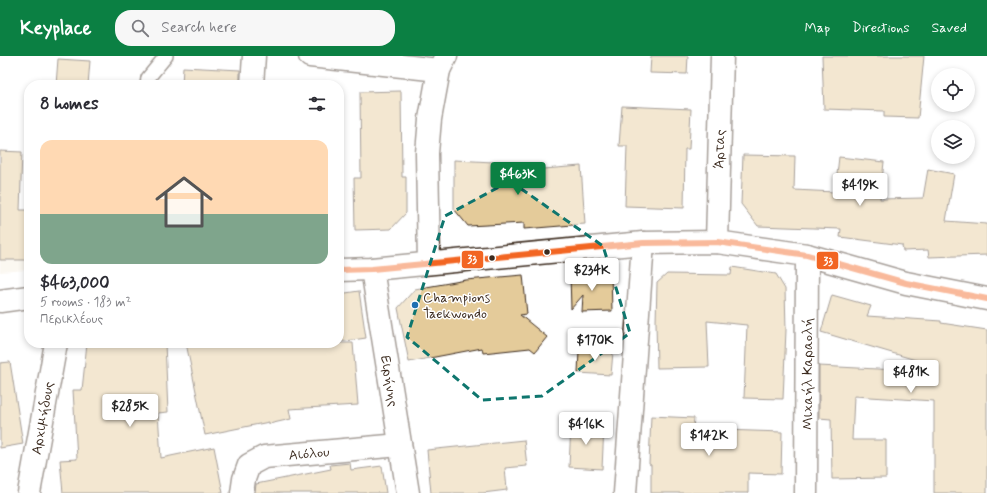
<!DOCTYPE html>
<html lang="en">
<head>
<meta charset="utf-8">
<style>
  :root { --surface:#fff; --page:#f7f7f7; --text:#2b2b33; --muted:#7c7c81; --accent:#0b8043 }
  body { margin:0; font-family:Mynerve,sans-serif; background:var(--page); color:var(--text); height:100vh; display:flex; flex-direction:column; font-size:15px; white-space:nowrap }
  * { box-sizing:border-box; margin:0 }
  p { font-size:13px; color:var(--muted) }
  .icon { flex:none; width:22px; height:22px; fill:none; stroke:currentColor; stroke-width:2; stroke-linecap:round; stroke-linejoin:round }
  .map { position:relative; flex:1; overflow:hidden }
  .side { position:absolute; left:24px; top:24px; width:320px; height:268px; display:flex; flex-direction:column; background:var(--surface); border-radius:16px; box-shadow:0 2px 6px #0003 }
  .side>* { flex:none }
  .buttons { position:absolute; left:931px; top:12px; display:grid; gap:8px }
  .buttons a { display:grid; place-items:center; width:44px; height:44px; border-radius:50%; background:var(--surface); box-shadow:0 2px 6px #0003; font-size:20px }
  .price { position:absolute; translate:-50% -34px; padding:0 9px; border-radius:4px; background:#fff; color:#222; font-size:13px; line-height:26px; filter:drop-shadow(0 1px 2px #0008) }
  .price::after { content:''; position:absolute; left:50%; top:24px; width:12px; height:9px; margin-left:-6px; background:inherit; clip-path:polygon(0 0,100% 0,50% 100%) }
  .price.selected { background:var(--accent); color:#fff }
  ul { padding:0; list-style:none }
  li { display:grid; align-content:center; gap:8px; height:212px; padding:0 16px }
  li span { display:grid; place-items:center; height:124px; border-radius:12px; color:#555 }
  li>.icon { margin-inline-start:auto }
  span .icon { width:72px; height:72px; fill:#fffc; stroke-width:1 }
  li b { font-size:17px }
  h2 { display:flex; justify-content:space-between; align-items:center; height:48px; padding:0 16px; font-size:17px }
  header { display:flex; align-items:center; gap:24px; box-sizing:border-box; height:56px; padding:0 20px; background:var(--accent); color:#fff }
  header strong { font-size:19px }
  nav { display:flex; gap:22px; margin-inline-start:auto; font-size:14px }
  .search { width:280px; height:36px; background:var(--page); display:flex; align-items:center; gap:10px; box-sizing:border-box; padding:0 14px; border-radius:16px; color:var(--muted); font-size:15px }
  .map>svg:first-child { display:block }
  .built { fill:#f7efe1 }
  .building { fill:#e4cb9a; stroke:#3b2a1e }
  .lines { fill:none; stroke-linecap:round; stroke-linejoin:round }
  .lane-casing { stroke:#3b2a1e; stroke-width:16 }
  .street-casing { stroke:#3b2a1e; stroke-width:25 }
  .secondary-casing { stroke:#3b2a1e; stroke-width:25 }
  .lane { stroke:#fff; stroke-width:13 }
  .street { stroke:#fff; stroke-width:22 }
  .secondary { stroke:#fff; stroke-width:22 }
  .bus-1-casing { stroke:#fff; stroke-width:9 }
  .bus-1 { stroke:#f26522; stroke-width:6 }
  .marked { fill:none; stroke:#0f766e; stroke-width:3; stroke-dasharray:8 5; stroke-linejoin:round }
  .bus-dot { fill:#3b2a1e; stroke:#fff; stroke-width:1.5 }
  .poi-dot { fill:#1f6fb2; stroke:#fff; stroke-width:1.5 }
  .labels { text-anchor:middle; stroke-width:3; stroke-linejoin:round; paint-order:stroke }
  .street-label { font-size:14px; fill:#3b2a1e; stroke:#fff }
  .poi-label { font-size:14px; fill:#3b2a1e; stroke:#fff; text-anchor:start }
  .line-badge { stroke:#fff; stroke-width:1.5 }
  .badge-label { font-size:11px; text-anchor:middle; font-weight:bold; fill:#fff }
</style>
</head>
<body>
<header>
<strong>Keyplace</strong>
<div class="search"><svg class="icon" aria-label="search" viewBox="0 0 24 24"><circle cx="10" cy="10" r="6"/><path d="M15 15l6 6"/></svg>Search here</div>
<nav><a>Map</a><a>Directions</a><a>Saved</a></nav>
</header>
<div class="map">
<svg width="987" height="437" viewBox="0 0 987 437">
  <rect width="100%" height="100%" fill="#fff"/>
  <filter id="ink" filterUnits="userSpaceOnUse"><feTurbulence type="fractalNoise" baseFrequency=".025" numOctaves="2"/><feDisplacementMap in="SourceGraphic" scale="8" xChannelSelector="R" yChannelSelector="G"/><feConvolveMatrix kernelMatrix="1 2 1 2 8 2 1 2 1" color-interpolation-filters="sRGB"/></filter>
  <g filter="url(#ink)">
    <!-- built -->
    <polygon class="built" points="0,158 29,158 29,214 0,216"/>
    <!-- building -->
    <g class="building">
      <polygon points="651,0 688,0 687,18 650,17"/>
      <polygon points="822,0 924,0 918,62 884,61 884,55 824,53"/>
      <polygon points="58,3 90,5 88,29 56,29"/>
      <polygon points="183,11 240,14 240,29 182,29"/>
      <polygon points="401,35 402,121 406,121 406,157 391,173 355,174 354,122 361,122 360,36"/>
      <polygon points="622,50 691,53 689,93 685,93 684,152 625,150 627,90 619,90"/>
      <polygon points="0,95 22,96 20,154 29,154 29,204 0,204"/>
      <polygon points="743,99 795,100 794,134 835,136 839,101 884,106 880,143 923,142 928,113 954,118 946,165 987,168 987,199 929,201 928,194 903,195 902,189 840,181 841,173 758,170 741,148"/>
      <polygon points="454,104 493,106 494,117 581,110 585,168 524,173 524,167 468,170 454,153"/>
      <polygon points="732,211 776,218 785,233 786,274 783,343 744,342 747,269 707,265 709,311 657,312 656,266 657,227 667,218 731,219"/>
      <polygon points="611,217 612,255 582,256 583,239 571,253 570,219"/>
      <polygon points="523,219 527,258 520,259 547,281 535,296 530,292 483,297 482,292 409,306 398,252 415,233 466,224"/>
      <polygon points="359,235 366,282 339,286 339,238"/>
      <polygon points="832,239 871,250 867,260 941,265 941,267 987,274 987,437 934,437 934,345 854,340 852,384 886,384 886,422 832,423 831,363 819,362 819,310 935,316 936,310 821,276"/>
      <polygon points="87,287 165,287 168,356 158,357 161,402 214,391 223,437 63,437 60,404 77,403 73,334 82,334"/>
      <polygon points="186,287 353,287 358,349 289,353 291,363 269,368 269,366 205,379"/>
      <polygon points="579,294 613,296 611,319 578,317"/>
      <polygon points="10,306 23,388 0,392 0,307"/>
      <polygon points="651,360 694,362 693,373 782,376 781,418 748,417 748,437 651,437 651,409 649,408"/>
      <polygon points="571,368 604,370 602,413 569,411"/>
      <polygon points="524,384 527,410 505,412 507,434 483,437 431,437 427,394"/>
      <polygon points="350,407 351,414 382,410 386,437 255,437 256,428 331,413 330,409"/>
    </g>
    <g class="lines">
      <defs>
        <polyline id="lane" points="147,29 148,22 166,0"/>
        <g id="street">
          <polyline points="310,0 439,14"/>
          <polyline points="252,29 254,0"/>
          <polyline points="717,186 722,0"/>
          <polyline points="429,207 427,97 430,63 439,14 446,0"/>
          <polyline points="372,213 408,437"/>
          <polyline points="29,437 56,287"/>
          <polyline points="242,437 244,423 249,409 264,401 400,389"/>
          <polyline points="625,437 643,187"/>
          <polyline points="806,437 807,199"/>
        </g>
        <g id="secondary">
          <polyline points="339,214 372,213 643,187 717,186 807,199 906,227 987,243"/>
          <polyline points="0,245 29,241"/>
        </g>
      </defs>
      <!-- lane casing -->
      <use href="#lane" class="lane-casing"/>
      <!-- street casing -->
      <use href="#street" class="street-casing"/>
      <!-- secondary casing -->
      <use href="#secondary" class="secondary-casing"/>
      <!-- lane -->
      <use href="#lane" class="lane"/>
      <!-- street -->
      <use href="#street" class="street"/>
      <!-- secondary -->
      <use href="#secondary" class="secondary"/>
      <defs>
        <polyline id="bus-1" points="339,214 372,213 643,187 717,186 807,199 906,227 987,243"/>
      </defs>
      <!-- bus-1 casing -->
      <use href="#bus-1" class="bus-1-casing"/>
      <!-- bus-1 -->
      <use href="#bus-1" class="bus-1"/>
    </g>
  </g>
  <!-- marked area -->
  <path d="M0 0H987V437H0ZM 510,125 L 603,190 L 630,277 L 542,340 L 482,344 L 407,281 L 445,160 Z" fill="#fff" fill-opacity=".55" fill-rule="evenodd"/>
  <path class="marked" d="M 510,125 L 603,190 L 630,277 L 542,340 L 482,344 L 407,281 L 445,160 Z"/>
  <!-- markers -->
  <g class="bus-dot">
    <circle cx="547" cy="196" r="3.5"/>
    <circle cx="492" cy="202" r="3.5"/>
  </g>
  <circle class="poi-dot" cx="415" cy="249" r="4"/>
  <g class="labels">
    <!-- street labels -->
    <g class="street-label">
      <text transform="translate(719 93) rotate(-88)" y="5">Άρτας</text>
      <text transform="translate(807 318) rotate(-90)" y="5">Μιχαήλ Καραολή</text>
      <text transform="translate(390 325) rotate(81)" y="5">Ειρήνης</text>
      <text transform="translate(42 362) rotate(-80)" y="5">Αρχιμήδους</text>
      <text transform="translate(309 397) rotate(-5)" y="5">Αιόλου</text>
    </g>
    <!-- poi labels -->
    <g class="poi-label">
      <text x="423" y="246">Champions<tspan x="423" dy="16">Taekwondo</tspan></text>
    </g>
  </g>
  <g class="line-badge">
    <rect x="461" y="194" width="23" height="19" rx="4" fill="#f26522"/>
    <rect x="816" y="195" width="23" height="19" rx="4" fill="#f26522"/>
  </g>
  <g class="badge-label">
    <text x="472" y="207">33</text>
    <text x="828" y="209">33</text>
  </g>
</svg>
<div class="buttons">
<a><svg class="icon" aria-label="locate" viewBox="0 0 24 24"><circle cx="12" cy="12" r="6"/><path d="M12 2v4M12 18v4M2 12h4M18 12h4"/></svg></a>
<a><svg class="icon" aria-label="layers" viewBox="0 0 24 24"><path d="M12 4l9 5-9 5-9-5zM3 14l9 5 9-5"/></svg></a>
</div>
<b class="price selected" style="left:518px;top:140px">$463K</b>
<b class="price" style="left:860px;top:151px">$419K</b>
<b class="price" style="left:592px;top:236px">$234K</b>
<b class="price" style="left:595px;top:306px">$170K</b>
<b class="price" style="left:911px;top:338px">$481K</b>
<b class="price" style="left:130px;top:372px">$285K</b>
<b class="price" style="left:586px;top:390px">$416K</b>
<b class="price" style="left:709px;top:401px">$142K</b>
<section class="side">
<h2>8 homes<svg class="icon" aria-label="filters" viewBox="0 0 24 24"><path d="M4 7h16M4 17h16"/><circle cx="9" cy="7" r="2"/><circle cx="15" cy="17" r="2"/></svg></h2>
<ul>
<li><span style="background:linear-gradient(#ffd9b3 60%,#7fa58c 0)"><svg class="icon" aria-label="home" viewBox="0 0 24 24"><path d="M3 11l9-7 9 7M6 9v11h12V9"/></svg></span><div><b>$463,000</b><p>5 rooms · 183 m²</p><p>Περικλέους</p></div></li>
</ul>
</section>
</div>
</body>
</html>
